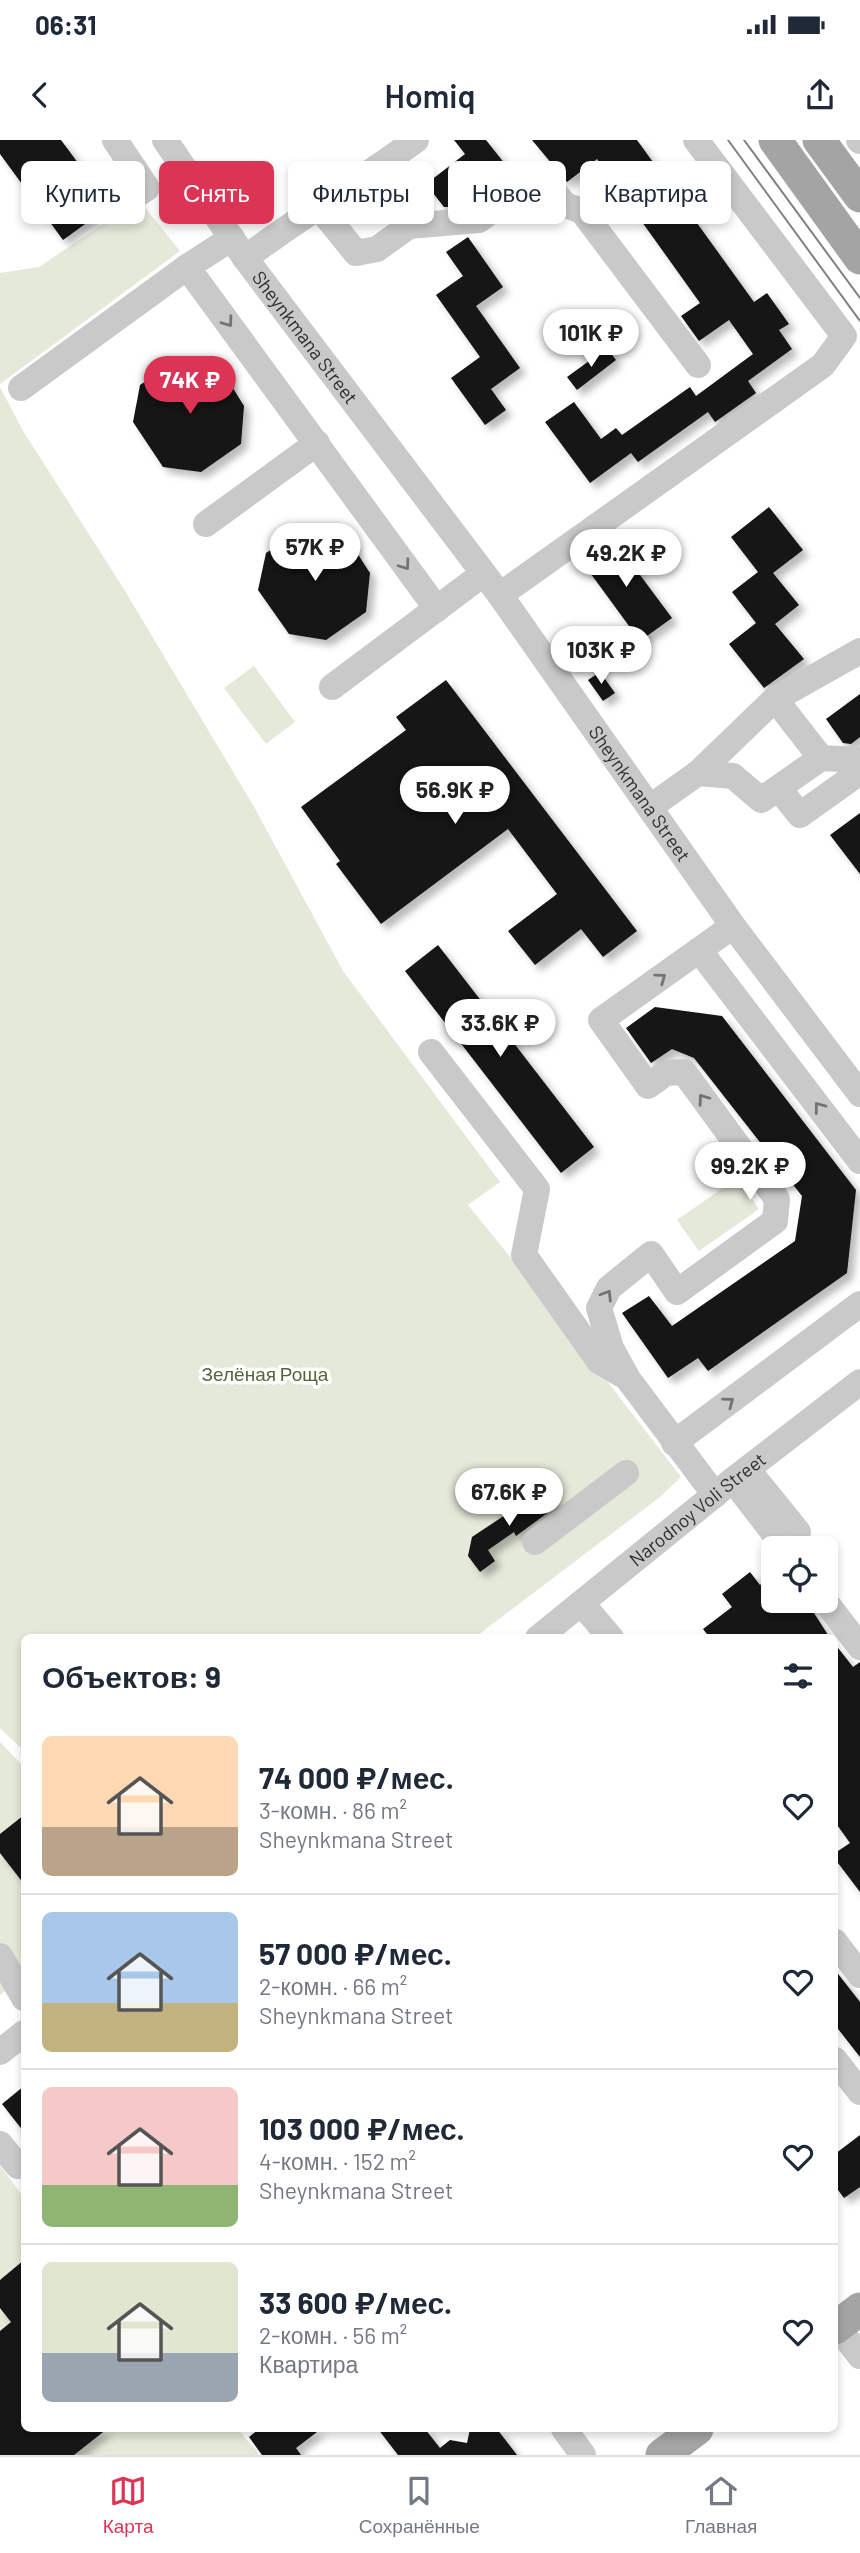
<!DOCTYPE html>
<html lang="ru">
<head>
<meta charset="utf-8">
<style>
  :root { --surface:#fff; --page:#f2f2f3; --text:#1f2937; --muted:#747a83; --line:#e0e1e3; --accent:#dc3454 }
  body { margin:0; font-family:Barlow,sans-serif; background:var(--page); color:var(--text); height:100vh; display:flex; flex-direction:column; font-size:26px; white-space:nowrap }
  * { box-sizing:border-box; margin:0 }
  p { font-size:23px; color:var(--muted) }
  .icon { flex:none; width:38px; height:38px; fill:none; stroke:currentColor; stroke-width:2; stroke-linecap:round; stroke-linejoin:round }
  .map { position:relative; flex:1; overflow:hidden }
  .drawer { position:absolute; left:21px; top:1494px; width:817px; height:798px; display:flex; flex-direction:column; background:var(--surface); border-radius:10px; box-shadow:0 4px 10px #0003 }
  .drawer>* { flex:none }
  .guide { position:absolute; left:21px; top:21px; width:819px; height:63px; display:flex; gap:14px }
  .tools { position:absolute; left:761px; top:1396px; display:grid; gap:14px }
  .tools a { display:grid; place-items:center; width:77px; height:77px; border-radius:10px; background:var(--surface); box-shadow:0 4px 10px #0003; font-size:35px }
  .price { position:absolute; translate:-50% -60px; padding:0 16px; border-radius:24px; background:#fff; color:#222; font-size:23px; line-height:46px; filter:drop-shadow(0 2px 4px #0008) }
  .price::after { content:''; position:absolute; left:50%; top:42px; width:21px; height:16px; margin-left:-10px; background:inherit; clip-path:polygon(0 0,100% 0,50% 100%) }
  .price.selected { background:var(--accent); color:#fff }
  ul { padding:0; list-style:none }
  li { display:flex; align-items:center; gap:21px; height:175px; padding:0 21px }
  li+li { border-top:2px solid var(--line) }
  li span { display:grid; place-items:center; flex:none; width:196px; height:140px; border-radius:10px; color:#555 }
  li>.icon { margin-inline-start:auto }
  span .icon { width:84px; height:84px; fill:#fffc; stroke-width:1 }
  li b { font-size:30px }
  h2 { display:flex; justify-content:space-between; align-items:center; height:84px; padding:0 21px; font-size:30px }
  .pill { padding:0 24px; border-radius:10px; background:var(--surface); box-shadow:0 4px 10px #0003; font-size:24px; line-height:63px }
  .pill.selected { background:var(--accent); color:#fff }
  .status { display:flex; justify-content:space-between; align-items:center; height:49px; padding:0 35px; background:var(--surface); direction:ltr }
  .status svg { height:19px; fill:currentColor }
  header { display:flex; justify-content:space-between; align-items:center; height:91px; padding:0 21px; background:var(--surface); font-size:32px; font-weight:600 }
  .tabs { display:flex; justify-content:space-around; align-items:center; height:98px; border-top:2px solid var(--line); background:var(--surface); font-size:19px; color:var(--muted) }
  .tabs a { display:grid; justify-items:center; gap:4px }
  .tabs .selected { color:var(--accent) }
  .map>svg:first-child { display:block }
  .green { fill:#e4e9d9 }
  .building { fill:#131313; filter:url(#shadow) }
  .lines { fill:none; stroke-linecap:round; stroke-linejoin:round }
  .minor { stroke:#c9c9c9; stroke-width:26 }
  .major { stroke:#a4a4a4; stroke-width:33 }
  .tram { stroke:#818181; stroke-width:2 }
  .oneway { stroke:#737373 }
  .labels { text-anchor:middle; stroke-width:7; stroke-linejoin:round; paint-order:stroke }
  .street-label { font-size:19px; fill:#2c2c2c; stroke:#fff }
  .park-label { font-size:19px; fill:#54653c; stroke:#fff }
</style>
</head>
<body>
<div class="status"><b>06:31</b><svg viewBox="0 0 49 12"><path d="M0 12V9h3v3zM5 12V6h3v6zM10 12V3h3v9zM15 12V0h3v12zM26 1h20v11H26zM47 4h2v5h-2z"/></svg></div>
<header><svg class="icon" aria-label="back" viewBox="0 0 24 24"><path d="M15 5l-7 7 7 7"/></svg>Homiq<svg class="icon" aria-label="share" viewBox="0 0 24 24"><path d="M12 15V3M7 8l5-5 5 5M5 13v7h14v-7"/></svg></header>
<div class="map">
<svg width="860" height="2315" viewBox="0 0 860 2315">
  <defs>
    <filter id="shadow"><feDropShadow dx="6" dy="6" stdDeviation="3.5" flood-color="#0004"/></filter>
  </defs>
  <rect width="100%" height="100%" fill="#fff"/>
  <!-- green -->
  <g class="green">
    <polygon points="139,60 180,111 0,244 0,133 39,127"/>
    <polygon points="0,247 23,291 122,446 253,665 343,831 500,1042 468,1065 537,1150 681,1337 660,1357 474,1498 24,1498 24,1611 0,1588"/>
    <polygon points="254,526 295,582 266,604 224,548"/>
    <polygon points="737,1038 759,1069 699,1111 677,1080"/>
    <polygon points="0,1602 24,1627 24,1836 0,1855"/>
    <polygon points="0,2025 24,2058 24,2289 238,2289 259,2315 0,2315"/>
  </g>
  <!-- building -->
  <g class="building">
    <polygon points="0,0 61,0 104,58 100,64 99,74 63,100 0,14"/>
    <polygon points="454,0 486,0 505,24 450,67 444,67 426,44 465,14"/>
    <polygon points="532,0 637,0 754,162 767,153 789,184 779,190 792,209 748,241 756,253 715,282 708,272 638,322 631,313 590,343 545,282 574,262 601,299 616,288 622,295 690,247 696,256 753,214 729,180 699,201 681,176 700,163 597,19 567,42"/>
    <polygon points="468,97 503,147 476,166 520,228 491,249 506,270 485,285 451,238 480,217 436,155 463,136 446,112"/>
    <polygon points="607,208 616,220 577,250 567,237"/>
    <polygon points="184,217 221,229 244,266 241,304 201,332 163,327 133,282 140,245"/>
    <polygon points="769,367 803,410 773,433 799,465 775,484 804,519 764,548 729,504 756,483 732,452 758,432 731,397"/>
    <polygon points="309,385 346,396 370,433 366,472 326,500 289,494 258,450 266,413"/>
    <polygon points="611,396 672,478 640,501 580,419"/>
    <polygon points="600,532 615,553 603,561 588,540"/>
    <polygon points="446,540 637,791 603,817 581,789 535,825 508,791 557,754 508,689 381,784 336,724 340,721 301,667 406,590 396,577"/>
    <polygon points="860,554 860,597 851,604 843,603 826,579"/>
    <polygon points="860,673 860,734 830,695"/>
    <polygon points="438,805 594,1007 561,1033 405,831"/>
    <polygon points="655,867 722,876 856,1050 847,1133 708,1231 698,1218 668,1238 622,1173 649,1156 672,1186 795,1101 802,1056 694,918 672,909 651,923 626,888"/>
    <polygon points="546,1348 557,1366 516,1396 514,1392 488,1410 495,1421 480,1432 468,1416 472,1397"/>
    <polygon points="750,1432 760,1445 774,1434 774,1461 810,1461 812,1470 830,1498 710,1498 703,1489 732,1467 722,1454"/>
    <polygon points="835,1504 853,1527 860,1522 860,1752 835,1719 835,1713 850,1703 835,1682"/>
    <polygon points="24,1675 24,1744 0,1713 0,1694"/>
    <polygon points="835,1830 860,1862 860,1917 835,1885"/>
    <polygon points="24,1946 24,1992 2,1964"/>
    <polygon points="860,1995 860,2047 844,2058 835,2046 835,2014"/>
    <polygon points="24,2120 24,2289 107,2289 74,2315 0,2315 0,2191 11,2182 0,2168 0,2140"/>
    <polygon points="259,2289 321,2289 296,2308 301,2315 262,2315 249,2297"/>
    <polygon points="378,2289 425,2289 440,2308 450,2300 467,2303 470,2289 497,2289 517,2315 398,2315"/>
  </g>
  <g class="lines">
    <!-- minor -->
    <g class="minor">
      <path id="s1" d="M 165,0 L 245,118 L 500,455 L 733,786 L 860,954"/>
      <polyline points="859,0 860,1"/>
      <polyline points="318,66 356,113 377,109 409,86 371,33"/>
      <polyline points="114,70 147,48 115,0"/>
      <polyline points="409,86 479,80 530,43 548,44 565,65 582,71 698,225"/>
      <path d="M 245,118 C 300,77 360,41 416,0"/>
      <polyline points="187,127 437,469"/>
      <polyline points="21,248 187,127 232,98"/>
      <polyline points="206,384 317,303"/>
      <polyline points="500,455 823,225 844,196 696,0"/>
      <polyline points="332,547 483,434"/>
      <polyline points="775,559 821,618 860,620"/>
      <polyline points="698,633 733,636 761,660 821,618"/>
      <polyline points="779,649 800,675 860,632"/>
      <polyline points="650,667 698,633 775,559 860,511"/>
      <polyline points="699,810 860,1021"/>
      <polyline points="431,912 537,1049 524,1115 599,1221 621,1234"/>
      <polyline points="674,1303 860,1164"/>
      <polyline points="747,1329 798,1392"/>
      <polyline points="733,1340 786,1409"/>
      <polyline points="715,1355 628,1239 611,1208 599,1168 609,1148 651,1114 677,1152 775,1081 777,1059 684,932 666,933 648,946 601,880 733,786"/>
      <polyline points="535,1402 626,1333"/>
      <polyline points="825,1461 860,1507"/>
      <polyline points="582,1464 611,1498"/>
      <path id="s2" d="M 538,1498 L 733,1340 L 860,1242"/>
      <polyline points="835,1802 860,1835"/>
      <polyline points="0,1816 24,1858"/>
      <polyline points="0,1912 24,1893"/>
      <polyline points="835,1920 860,1952"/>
      <polyline points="0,2004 18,2026"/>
      <polyline points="837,2186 860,2216"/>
      <polyline points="564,2289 583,2315"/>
    </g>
    <!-- major -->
    <g class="major">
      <polyline points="775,0 860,118"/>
      <polyline points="819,0 860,56"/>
      <polyline points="835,2188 860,2169"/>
      <polyline points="662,2315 697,2289"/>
    </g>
    <!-- tram -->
    <g class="tram">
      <polyline points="728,0 860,181"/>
      <polyline points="744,0 860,158"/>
    </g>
  </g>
  <!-- one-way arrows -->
  <defs><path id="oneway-chevron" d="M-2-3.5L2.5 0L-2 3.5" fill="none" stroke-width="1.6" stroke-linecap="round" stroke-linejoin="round" transform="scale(1.75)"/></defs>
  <g class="oneway">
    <use href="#oneway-chevron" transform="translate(228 182) rotate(54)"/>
    <use href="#oneway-chevron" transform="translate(405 425) rotate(54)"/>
    <use href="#oneway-chevron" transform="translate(661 838) rotate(-36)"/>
    <use href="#oneway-chevron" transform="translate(703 959) rotate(-126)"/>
    <use href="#oneway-chevron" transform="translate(819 967) rotate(-127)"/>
    <use href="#oneway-chevron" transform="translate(607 1155) rotate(-58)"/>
    <use href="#oneway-chevron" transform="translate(729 1262) rotate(-37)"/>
  </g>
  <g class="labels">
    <!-- street labels -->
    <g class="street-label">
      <text dy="7" stroke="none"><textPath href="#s1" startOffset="242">Sheynkmana Street</textPath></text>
      <text dy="7" stroke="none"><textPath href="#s1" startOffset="808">Sheynkmana Street</textPath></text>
      <text dy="7" stroke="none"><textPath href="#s2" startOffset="205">Narodnoy Voli Street</textPath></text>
    </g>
    <!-- park labels -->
    <g class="park-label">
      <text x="265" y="1241">Зелёная Роща</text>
    </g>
  </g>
</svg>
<div class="tools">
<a><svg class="icon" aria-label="locate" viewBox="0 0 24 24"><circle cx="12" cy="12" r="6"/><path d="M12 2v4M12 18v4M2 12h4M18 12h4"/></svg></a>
</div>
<b class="price" style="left:591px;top:229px">101K ₽</b>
<b class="price selected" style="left:190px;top:276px">74K ₽</b>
<b class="price" style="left:315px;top:443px">57K ₽</b>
<b class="price" style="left:626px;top:449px">49.2K ₽</b>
<b class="price" style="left:601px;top:546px">103K ₽</b>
<b class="price" style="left:455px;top:686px">56.9K ₽</b>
<b class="price" style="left:500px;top:919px">33.6K ₽</b>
<b class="price" style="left:750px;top:1062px">99.2K ₽</b>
<b class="price" style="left:509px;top:1388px">67.6K ₽</b>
<div class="guide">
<a class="pill">Купить</a>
<a class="pill selected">Снять</a>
<a class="pill">Фильтры</a>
<a class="pill">Новое</a>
<a class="pill">Квартира</a>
</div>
<section class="drawer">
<h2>Объектов: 9<svg class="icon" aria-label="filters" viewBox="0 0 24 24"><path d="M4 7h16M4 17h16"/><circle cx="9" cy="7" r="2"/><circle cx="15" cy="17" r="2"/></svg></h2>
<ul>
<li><span style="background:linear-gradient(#ffd9b3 65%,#b9a48a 0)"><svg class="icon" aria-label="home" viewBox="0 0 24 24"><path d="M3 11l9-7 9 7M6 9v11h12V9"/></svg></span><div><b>74 000 ₽/мес.</b><p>3-комн. · 86 m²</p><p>Sheynkmana Street</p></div><svg class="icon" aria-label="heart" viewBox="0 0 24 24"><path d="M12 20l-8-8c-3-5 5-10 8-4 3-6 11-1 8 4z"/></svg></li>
<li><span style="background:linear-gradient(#a9c7e8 65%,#c2b280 0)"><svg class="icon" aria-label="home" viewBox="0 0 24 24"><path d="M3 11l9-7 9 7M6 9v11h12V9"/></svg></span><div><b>57 000 ₽/мес.</b><p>2-комн. · 66 m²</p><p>Sheynkmana Street</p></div><svg class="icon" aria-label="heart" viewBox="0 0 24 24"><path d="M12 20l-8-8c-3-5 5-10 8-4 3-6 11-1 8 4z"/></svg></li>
<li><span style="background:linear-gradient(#f6c9c9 70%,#8fb573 0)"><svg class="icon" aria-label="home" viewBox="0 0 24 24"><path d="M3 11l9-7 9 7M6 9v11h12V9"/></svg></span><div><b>103 000 ₽/мес.</b><p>4-комн. · 152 m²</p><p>Sheynkmana Street</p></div><svg class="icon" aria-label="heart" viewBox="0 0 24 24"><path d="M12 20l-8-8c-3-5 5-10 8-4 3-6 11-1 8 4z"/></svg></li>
<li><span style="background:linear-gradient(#dfe7d0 65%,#9aa5b1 0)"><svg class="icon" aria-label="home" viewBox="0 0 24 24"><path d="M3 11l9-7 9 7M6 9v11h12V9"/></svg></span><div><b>33 600 ₽/мес.</b><p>2-комн. · 56 m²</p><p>Квартира</p></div><svg class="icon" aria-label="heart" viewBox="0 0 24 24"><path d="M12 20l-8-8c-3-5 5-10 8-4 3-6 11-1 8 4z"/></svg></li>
</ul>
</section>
</div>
<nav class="tabs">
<a class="selected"><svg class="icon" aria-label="map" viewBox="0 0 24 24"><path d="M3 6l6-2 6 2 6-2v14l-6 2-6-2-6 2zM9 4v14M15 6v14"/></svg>Карта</a>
<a><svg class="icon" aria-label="saved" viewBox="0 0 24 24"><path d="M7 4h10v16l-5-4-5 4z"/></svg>Сохранённые</a>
<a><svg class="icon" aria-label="home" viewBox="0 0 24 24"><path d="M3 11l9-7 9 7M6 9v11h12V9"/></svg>Главная</a>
</nav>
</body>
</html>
